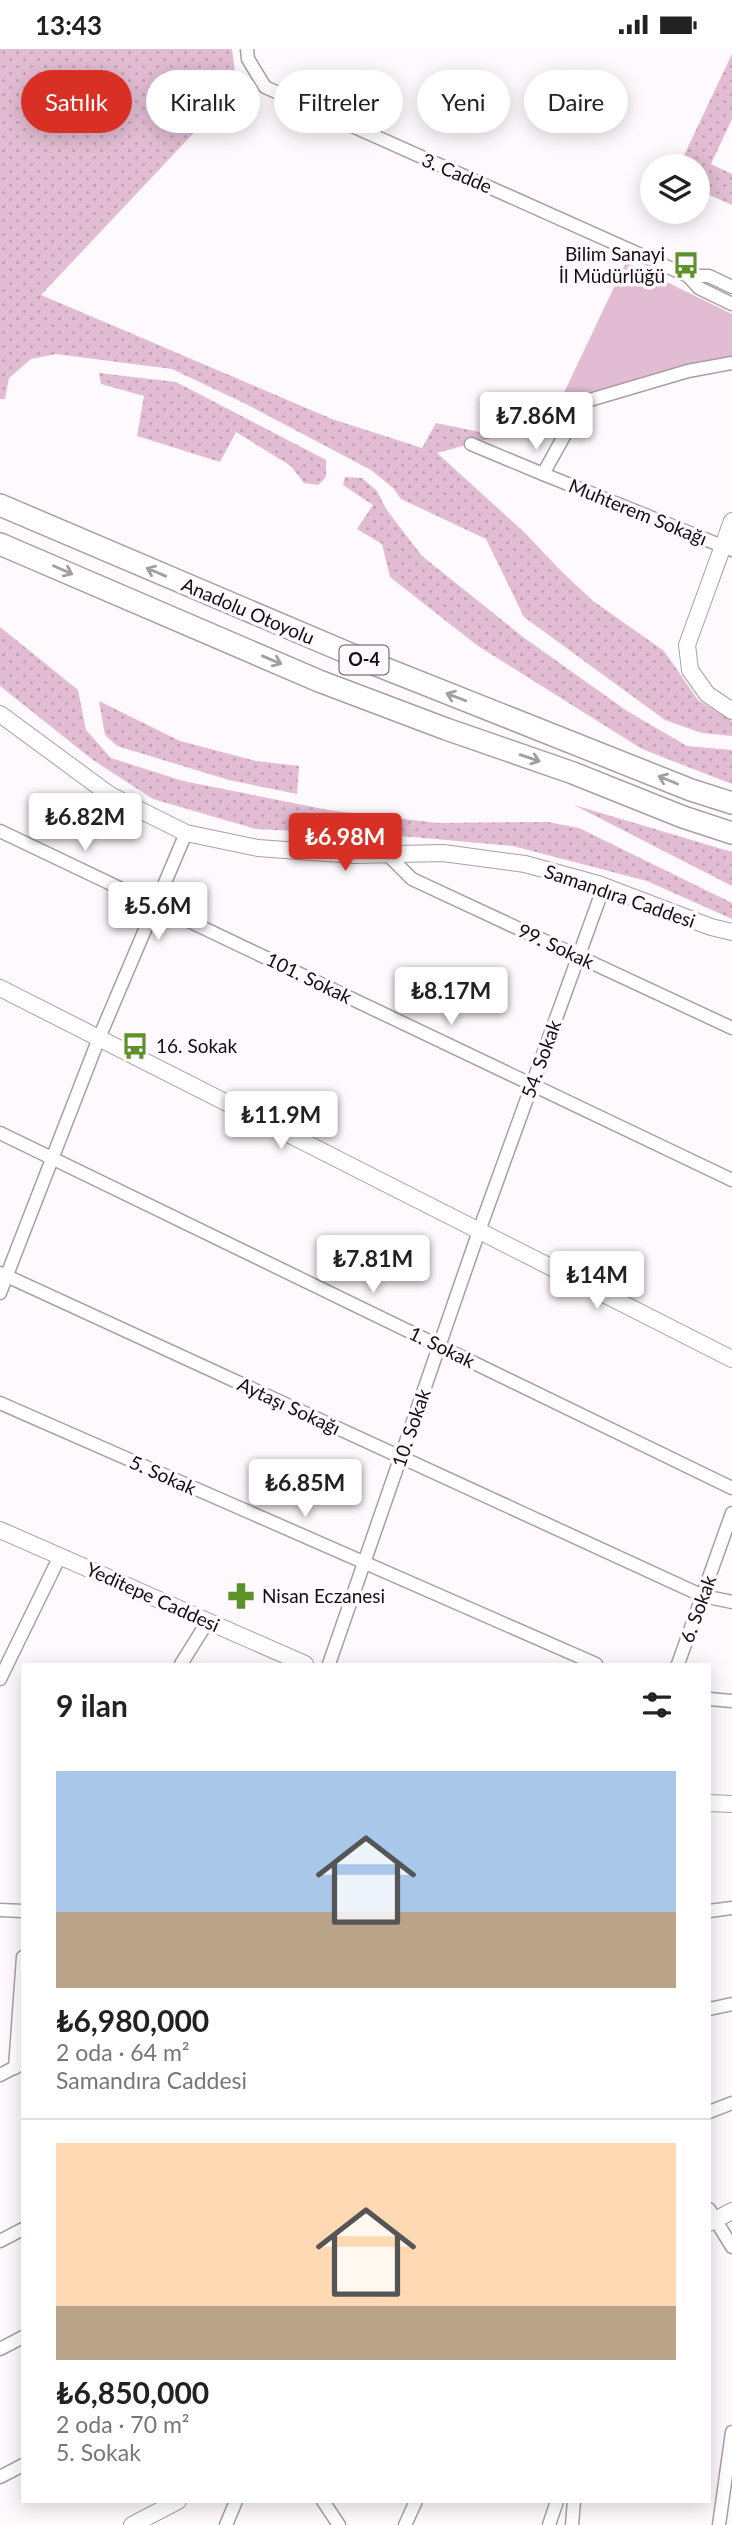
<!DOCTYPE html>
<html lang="tr">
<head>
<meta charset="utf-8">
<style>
  :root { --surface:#fff; --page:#f6f6f6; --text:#222; --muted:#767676; --line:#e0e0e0; --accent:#d93025 }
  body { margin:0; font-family:Lato,sans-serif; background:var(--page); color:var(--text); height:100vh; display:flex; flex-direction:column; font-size:26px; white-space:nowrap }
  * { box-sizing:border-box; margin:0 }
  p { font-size:23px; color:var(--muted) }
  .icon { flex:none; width:38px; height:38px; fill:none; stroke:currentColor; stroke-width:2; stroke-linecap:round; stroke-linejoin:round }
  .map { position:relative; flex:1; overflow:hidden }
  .panel { position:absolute; left:21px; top:1614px; width:690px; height:840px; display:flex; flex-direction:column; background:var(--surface); border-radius:0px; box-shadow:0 4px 18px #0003 }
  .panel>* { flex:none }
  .guide { position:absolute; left:21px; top:21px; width:691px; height:63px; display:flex; gap:14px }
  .tools { position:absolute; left:640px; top:105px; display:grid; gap:14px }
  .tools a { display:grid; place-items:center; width:70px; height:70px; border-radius:50%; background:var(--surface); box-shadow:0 4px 18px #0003; font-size:35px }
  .price { position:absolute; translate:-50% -60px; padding:0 16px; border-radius:7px; background:#fff; color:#222; font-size:23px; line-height:46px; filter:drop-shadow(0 2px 4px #0008) }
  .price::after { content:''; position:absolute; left:50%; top:42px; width:21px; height:16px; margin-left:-10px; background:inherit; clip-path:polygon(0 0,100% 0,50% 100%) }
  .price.current { background:var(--accent); color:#fff }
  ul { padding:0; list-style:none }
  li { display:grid; align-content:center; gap:14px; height:371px; padding:0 35px }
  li+li { border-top:2px solid var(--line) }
  li span { display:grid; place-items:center; height:217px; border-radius:0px; color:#555 }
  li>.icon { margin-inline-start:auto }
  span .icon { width:126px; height:126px; fill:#fffc; stroke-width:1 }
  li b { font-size:30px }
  h2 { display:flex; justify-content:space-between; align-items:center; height:84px; padding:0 35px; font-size:30px }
  .chip { padding:0 24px; border-radius:32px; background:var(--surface); box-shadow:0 4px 18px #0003; font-size:24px; line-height:63px }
  .chip.current { background:var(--accent); color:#fff }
  .status { display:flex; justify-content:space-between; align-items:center; height:49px; padding:0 35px; background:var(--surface); direction:ltr }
  .status svg { height:19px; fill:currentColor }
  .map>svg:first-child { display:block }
  .grass { fill:url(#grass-dots) }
  .park { fill:#e2bcd2 }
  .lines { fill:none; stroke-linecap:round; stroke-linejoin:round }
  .street-casing { stroke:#a99ea5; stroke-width:15 }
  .secondary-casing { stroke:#a99ea5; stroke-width:18 }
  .highway-casing { stroke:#a99ea5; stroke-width:24 }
  .street { stroke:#fff; stroke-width:12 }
  .secondary { stroke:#fff; stroke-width:16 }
  .highway { stroke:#fff; stroke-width:21 }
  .oneway { stroke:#a19fa0 }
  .labels { text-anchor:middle; stroke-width:7; stroke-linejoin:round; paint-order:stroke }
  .shield { fill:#fef9fc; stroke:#5a5658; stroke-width:2 }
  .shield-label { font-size:18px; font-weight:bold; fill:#141012 }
  .street-label { font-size:19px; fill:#141012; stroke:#fef9fc }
  .poi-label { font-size:19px; fill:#141012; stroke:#fef9fc; text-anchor:start }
</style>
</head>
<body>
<div class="status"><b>13:43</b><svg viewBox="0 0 49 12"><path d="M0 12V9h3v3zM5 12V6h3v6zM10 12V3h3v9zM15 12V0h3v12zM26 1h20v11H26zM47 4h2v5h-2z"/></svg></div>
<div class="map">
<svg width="732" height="2476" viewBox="0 0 732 2476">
  <defs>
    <pattern id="grass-dots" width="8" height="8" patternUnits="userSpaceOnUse" patternTransform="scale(1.75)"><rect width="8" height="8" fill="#e2bcd2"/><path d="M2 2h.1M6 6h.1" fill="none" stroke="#c1a1b3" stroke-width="1.8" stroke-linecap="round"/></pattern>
  </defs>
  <rect width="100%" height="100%" fill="#fef9fc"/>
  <!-- grass -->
  <g class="grass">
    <polygon points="0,0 232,0 237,38 41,246 332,370 422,399 436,374 499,387 437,404 523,482 562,523 593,552 664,602 698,651 732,672 732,687 702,684 665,671 524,568 486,490 401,450 393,439 371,421 246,355 172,320 56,305 31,310 9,329 5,350 0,350"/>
    <polygon points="732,5 732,70 711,115 732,125 732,156 698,141 698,117 679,117"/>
    <polygon points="99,324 176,333 326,411 326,428 318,436 304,434 291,417 236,383 220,413 137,387 144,347 101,335"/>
    <polygon points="345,428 362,429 377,442 386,460 422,507 523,588 627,662 687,697 732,701 732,735 642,700 478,597 390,528 382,495 357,480 373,456 343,436"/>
    <polygon points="0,578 78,641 86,681 111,709 183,732 328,761 438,774 548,773 579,779 732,854 732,870 647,832 513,797 413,788 256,780 153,750 93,711 0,637"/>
    <polygon points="99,652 180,692 256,712 299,717 297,745 229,731 117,697 105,686"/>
    <polygon points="574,756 732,803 732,837"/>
  </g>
  <!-- park -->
  <polygon class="park" points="626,213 732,265 732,312 690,317 551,371"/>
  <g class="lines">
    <defs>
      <g id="street">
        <polyline points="247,0 248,10 265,38 688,227 699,239 732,255"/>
        <polyline points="688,227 709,227 732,238"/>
        <polyline points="732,314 688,322 583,353 543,425 732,501"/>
        <polyline points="471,395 543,425"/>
        <polyline points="0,782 732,1131"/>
        <polyline points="387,805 412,830 732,979"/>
        <polyline points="0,1084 732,1439"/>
        <polyline points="0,1224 703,1547 732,1553"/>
        <polyline points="0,1244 99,989 186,784"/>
        <polyline points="0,1354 596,1615"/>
        <polyline points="181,1615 208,1572"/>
        <polyline points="329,1615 479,1182 604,837"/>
        <polyline points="678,1615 732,1464"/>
        <polyline points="0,1630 60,1507"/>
        <polyline points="709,1650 732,1652"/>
        <polyline points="0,1861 23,1862"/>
        <polyline points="709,1862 732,1859"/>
        <polyline points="709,1960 732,1955"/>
        <polyline points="15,2019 23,1908"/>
        <polyline points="0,2026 21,2015"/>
        <polyline points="709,2063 732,2054"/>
        <polyline points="709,2160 732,2198"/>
        <polyline points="0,2192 23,2180"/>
        <polyline points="0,2300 23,2288"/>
        <polyline points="0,2428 23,2416"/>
        <polyline points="323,2452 339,2476"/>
        <polyline points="226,2476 236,2452"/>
        <polyline points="405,2476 416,2452"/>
        <polyline points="549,2476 557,2452"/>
        <polyline points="572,2476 574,2452"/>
        <polyline points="719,2476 732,2383"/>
      </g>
      <g id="secondary">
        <polyline points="732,472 687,596 690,621 707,645 732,662"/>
        <polyline points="0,665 110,746 186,784 258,799 354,806 443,804 525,815 598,835 711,878 732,883"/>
        <polyline points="0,939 732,1310"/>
        <polyline points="0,1481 305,1615"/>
        <polyline points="709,1754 732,1755"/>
        <polyline points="709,2174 732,2162"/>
        <polyline points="132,2476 178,2452"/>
      </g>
      <g id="highway">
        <polyline points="0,456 369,613 691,741 732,754"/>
        <polyline points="0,495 319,632 446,680 573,724 683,768 732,784"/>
      </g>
    </defs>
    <!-- street casing -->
    <use href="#street" class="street-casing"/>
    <!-- secondary casing -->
    <use href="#secondary" class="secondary-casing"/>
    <!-- highway casing -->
    <use href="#highway" class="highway-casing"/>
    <!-- street -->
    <use href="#street" class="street"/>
    <!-- secondary -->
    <use href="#secondary" class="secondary"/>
    <!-- highway -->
    <use href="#highway" class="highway"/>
  </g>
  <!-- one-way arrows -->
  <defs><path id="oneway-shaft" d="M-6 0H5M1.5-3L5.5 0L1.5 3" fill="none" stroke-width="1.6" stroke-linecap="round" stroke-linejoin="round" transform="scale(1.75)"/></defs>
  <g class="oneway">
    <use href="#oneway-shaft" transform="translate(63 521) rotate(24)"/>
    <use href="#oneway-shaft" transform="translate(156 523) rotate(-157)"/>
    <use href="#oneway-shaft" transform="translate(272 611) rotate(23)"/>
    <use href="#oneway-shaft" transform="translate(456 648) rotate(-159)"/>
    <use href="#oneway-shaft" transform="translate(530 709) rotate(19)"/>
    <use href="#oneway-shaft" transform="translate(668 731) rotate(-158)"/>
  </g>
  <!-- icons -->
  <defs>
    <symbol id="bus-bare" viewBox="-9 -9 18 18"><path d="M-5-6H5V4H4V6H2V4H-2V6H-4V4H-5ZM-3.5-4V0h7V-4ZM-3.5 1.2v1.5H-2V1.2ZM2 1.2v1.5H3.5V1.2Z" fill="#5d912a" stroke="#fef9fc" stroke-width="2.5" paint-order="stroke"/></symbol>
    <symbol id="pharmacy-bare" viewBox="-9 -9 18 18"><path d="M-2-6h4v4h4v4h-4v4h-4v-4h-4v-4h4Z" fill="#5d912a" stroke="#fef9fc" stroke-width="2.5" paint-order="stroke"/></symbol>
  </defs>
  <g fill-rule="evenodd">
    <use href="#bus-bare" x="667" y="197" width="38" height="38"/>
    <use href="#bus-bare" x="116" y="978" width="38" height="38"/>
    <use href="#pharmacy-bare" x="222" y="1528" width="38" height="38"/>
  </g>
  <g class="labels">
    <!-- shield labels -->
    <rect class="shield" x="339.5" y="596.5" width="49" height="29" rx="5"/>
    <g class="shield-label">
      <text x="364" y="617">O-4</text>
    </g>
    <!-- street labels -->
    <g class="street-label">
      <text transform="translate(457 124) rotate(23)" y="7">3. Cadde</text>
      <text transform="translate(638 463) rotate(22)" y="7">Muhterem Sokağı</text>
      <text transform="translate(248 562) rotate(23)" y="7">Anadolu Otoyolu</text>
      <text transform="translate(620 847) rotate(19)" y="7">Samandıra Caddesi</text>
      <text transform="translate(556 897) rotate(25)" y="7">99. Sokak</text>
      <text transform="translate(309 929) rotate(26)" y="7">101. Sokak</text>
      <text transform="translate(541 1010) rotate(-70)" y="7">54. Sokak</text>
      <text transform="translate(442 1298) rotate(26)" y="7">1. Sokak</text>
      <text transform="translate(289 1357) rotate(25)" y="7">Aytaşı Sokağı</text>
      <text transform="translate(411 1379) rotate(-71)" y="7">10. Sokak</text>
      <text transform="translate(163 1426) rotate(24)" y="7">5. Sokak</text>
      <text transform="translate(153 1548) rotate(24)" y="7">Yeditepe Caddesi</text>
      <text transform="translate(698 1560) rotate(-70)" y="7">6. Sokak</text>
    </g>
    <!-- poi labels -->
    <g class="poi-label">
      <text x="665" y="212" text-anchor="end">Bilim Sanayi<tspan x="665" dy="22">İl Müdürlüğü</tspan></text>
      <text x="156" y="1004">16. Sokak</text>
      <text x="262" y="1554">Nisan Eczanesi</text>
    </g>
  </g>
</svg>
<div class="tools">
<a><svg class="icon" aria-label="layers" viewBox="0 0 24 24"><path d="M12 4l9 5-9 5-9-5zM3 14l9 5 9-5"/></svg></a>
</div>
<b class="price" style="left:536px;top:403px">₺7.86M</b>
<b class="price" style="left:85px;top:804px">₺6.82M</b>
<b class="price current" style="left:345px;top:824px">₺6.98M</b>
<b class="price" style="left:158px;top:893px">₺5.6M</b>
<b class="price" style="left:451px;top:978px">₺8.17M</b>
<b class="price" style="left:281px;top:1102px">₺11.9M</b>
<b class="price" style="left:373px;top:1246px">₺7.81M</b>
<b class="price" style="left:597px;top:1262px">₺14M</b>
<b class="price" style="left:305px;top:1470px">₺6.85M</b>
<div class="guide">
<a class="chip current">Satılık</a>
<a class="chip">Kiralık</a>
<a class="chip">Filtreler</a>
<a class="chip">Yeni</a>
<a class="chip">Daire</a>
</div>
<section class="panel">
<h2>9 ilan<svg class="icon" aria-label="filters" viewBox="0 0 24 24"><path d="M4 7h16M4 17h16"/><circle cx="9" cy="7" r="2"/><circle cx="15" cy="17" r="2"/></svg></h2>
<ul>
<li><span style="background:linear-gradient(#a9c7e8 65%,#b9a48a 0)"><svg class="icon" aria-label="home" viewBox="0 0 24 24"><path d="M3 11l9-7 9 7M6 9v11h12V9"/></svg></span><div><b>₺6,980,000</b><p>2 oda · 64 m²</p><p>Samandıra Caddesi</p></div></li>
<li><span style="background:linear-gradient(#ffd9b3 75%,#b9a48a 0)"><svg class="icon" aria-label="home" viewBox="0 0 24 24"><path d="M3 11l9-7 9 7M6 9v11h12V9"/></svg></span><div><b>₺6,850,000</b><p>2 oda · 70 m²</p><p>5. Sokak</p></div></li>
</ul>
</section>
</div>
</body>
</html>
